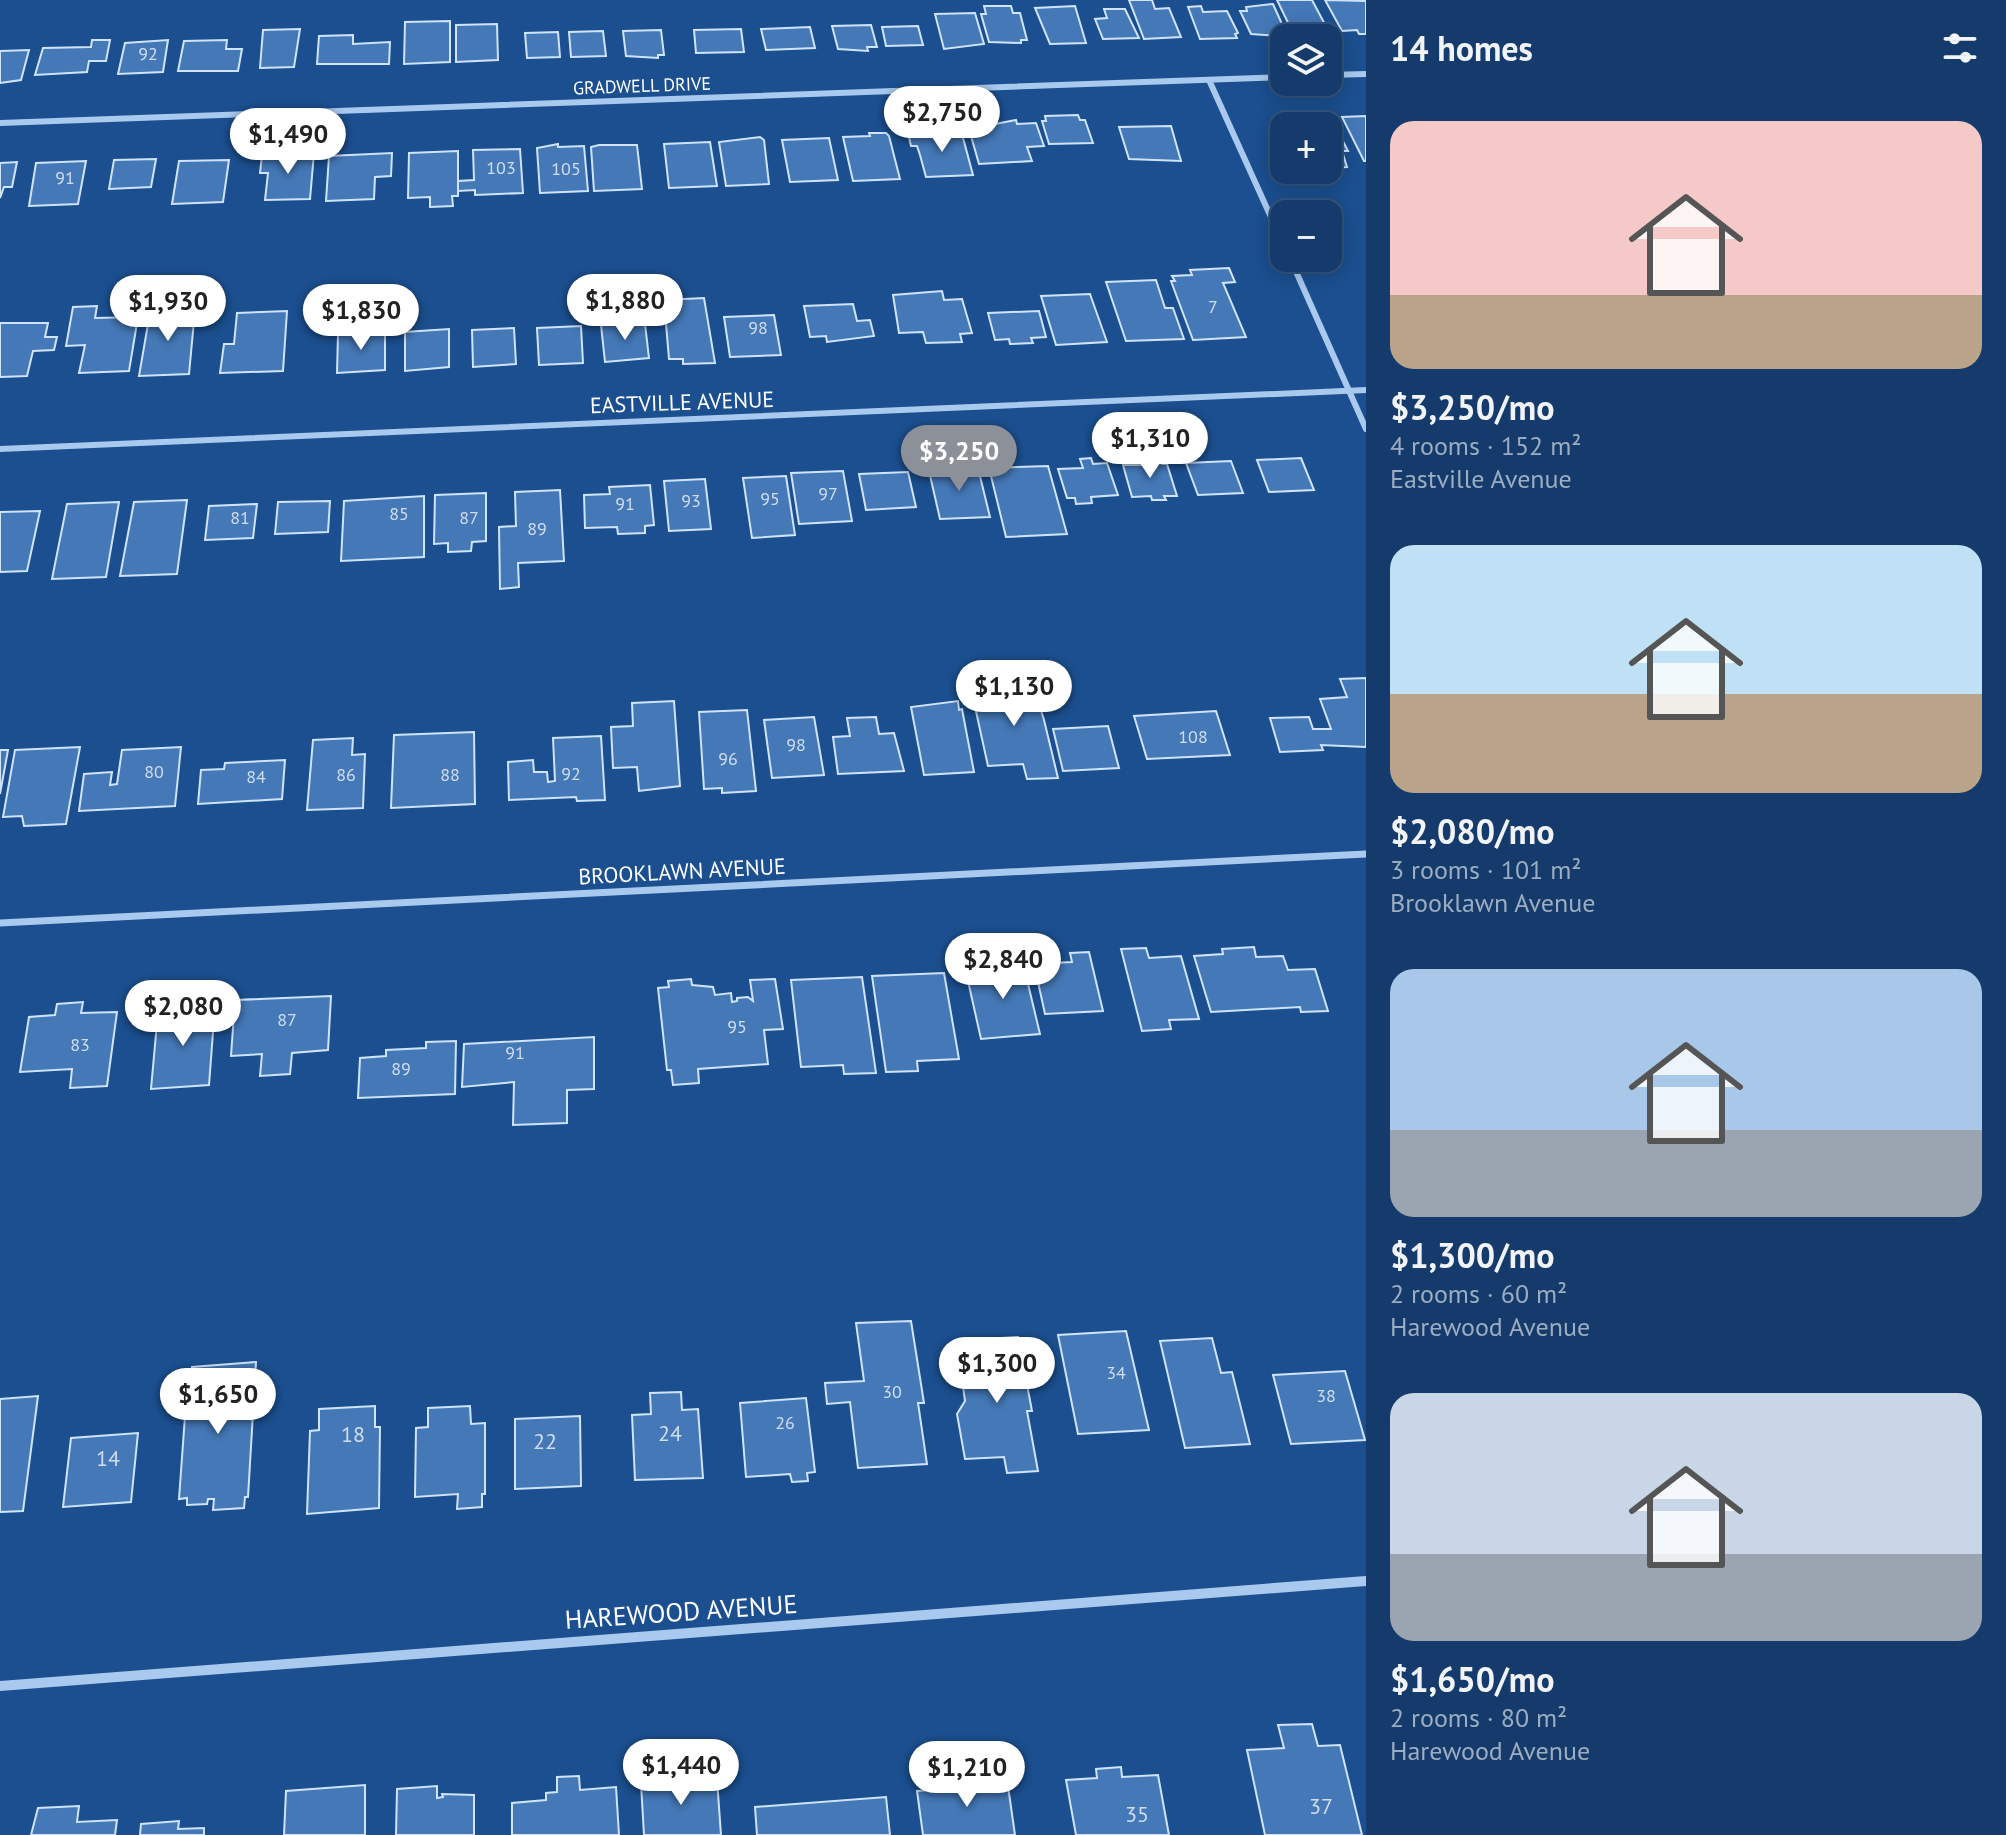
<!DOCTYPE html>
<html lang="en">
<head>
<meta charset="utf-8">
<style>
  :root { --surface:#143b6b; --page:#1d4271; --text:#f1f3f6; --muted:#9dadc1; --line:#33557e; --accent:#8c9099 }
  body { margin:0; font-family:"PT Sans",sans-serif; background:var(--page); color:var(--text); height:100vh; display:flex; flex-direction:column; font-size:30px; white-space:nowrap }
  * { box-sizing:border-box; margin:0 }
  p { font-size:26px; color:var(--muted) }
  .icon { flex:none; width:44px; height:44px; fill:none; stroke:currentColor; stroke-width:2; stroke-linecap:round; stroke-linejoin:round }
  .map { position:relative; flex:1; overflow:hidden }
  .panel { display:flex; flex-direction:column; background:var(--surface); width:640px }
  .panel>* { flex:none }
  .fabs { position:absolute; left:1270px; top:24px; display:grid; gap:16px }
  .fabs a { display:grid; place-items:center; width:72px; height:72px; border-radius:16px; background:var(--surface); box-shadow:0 4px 20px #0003,0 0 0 2px var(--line); font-size:40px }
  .price { position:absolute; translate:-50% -68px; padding:0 18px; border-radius:28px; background:#fff; color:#222; font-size:26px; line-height:52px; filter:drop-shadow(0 2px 4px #0008) }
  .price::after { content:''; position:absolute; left:50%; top:48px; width:24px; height:18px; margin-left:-12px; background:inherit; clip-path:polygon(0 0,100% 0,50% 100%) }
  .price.current { background:var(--accent); color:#fff }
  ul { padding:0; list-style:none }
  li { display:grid; align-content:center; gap:16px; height:424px; padding:0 24px }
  li span { display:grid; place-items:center; height:248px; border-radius:24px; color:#555 }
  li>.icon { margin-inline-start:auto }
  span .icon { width:144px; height:144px; fill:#fffc; stroke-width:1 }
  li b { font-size:34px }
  h2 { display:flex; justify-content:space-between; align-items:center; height:96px; padding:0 24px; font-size:34px }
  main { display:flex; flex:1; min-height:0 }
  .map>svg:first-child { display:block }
  .building { fill:#4478b7; stroke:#cfe3fa; stroke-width:2 }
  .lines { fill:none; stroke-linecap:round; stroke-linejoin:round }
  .street-far2 { stroke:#a9c9ee; stroke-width:6 }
  .street-far1 { stroke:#a9c9ee; stroke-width:7 }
  .street { stroke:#a9c9ee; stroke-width:10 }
  .labels { text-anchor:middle; stroke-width:6; stroke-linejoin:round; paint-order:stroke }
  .number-label { font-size:18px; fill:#d0dded }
  .far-street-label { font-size:18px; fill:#fff; stroke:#1b4f8f }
  .street-label { font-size:22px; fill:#fff; stroke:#1b4f8f }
  .near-number-label { font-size:22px; fill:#d0dded }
  .near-street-label { font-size:26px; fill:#fff; stroke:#1b4f8f }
</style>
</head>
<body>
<main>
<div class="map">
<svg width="1366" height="1835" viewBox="0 0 1366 1835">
  <rect width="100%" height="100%" fill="#1b4f8f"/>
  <!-- building -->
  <g class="building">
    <polygon points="1129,0 1152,0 1155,9 1169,8 1181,37 1144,39"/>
    <polygon points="1277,0 1312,0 1328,30 1292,31"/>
    <polygon points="1325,0 1366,1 1366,34 1359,34 1357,30 1342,31"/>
    <polygon points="1273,4 1286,33 1276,33 1278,36 1251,34 1240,11 1247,11 1246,7"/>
    <polygon points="984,6 1011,6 1013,13 1020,13 1027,40 1021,40 1021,43 989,42 981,14 986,14"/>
    <polygon points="1075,6 1086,43 1050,44 1035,8"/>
    <polygon points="1201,6 1203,12 1227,11 1238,33 1235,34 1237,38 1200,39 1188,7"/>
    <polygon points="1104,9 1125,9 1139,38 1103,39 1095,19 1107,18"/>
    <polygon points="975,13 984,44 944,49 935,14"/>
    <polygon points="450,21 450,62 404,64 405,22"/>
    <polygon points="497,24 498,60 456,62 456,25"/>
    <polygon points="871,25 877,47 867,47 868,51 838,49 832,26"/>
    <polygon points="918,26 923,45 886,46 882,27"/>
    <polygon points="810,27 815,48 766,50 761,29"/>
    <polygon points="300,29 294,67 260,68 263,30"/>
    <polygon points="741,29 744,52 696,53 694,30"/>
    <polygon points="661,30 664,55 658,55 658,58 626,56 623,31"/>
    <polygon points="603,31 606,56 571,57 569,32"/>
    <polygon points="558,32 560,57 527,58 525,33"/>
    <polygon points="353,35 353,44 390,42 389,64 317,64 319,36"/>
    <polygon points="92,40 110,40 106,61 89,61 87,72 35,75 43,48 91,47"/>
    <polygon points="168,40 163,72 118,74 125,43"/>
    <polygon points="227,40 226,49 242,49 238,71 178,71 184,41"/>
    <polygon points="29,50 21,80 0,83 0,51"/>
    <polygon points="1313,114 1315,118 1331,118 1348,151 1342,151 1347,167 1328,168 1328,126 1289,126 1285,115"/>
    <polygon points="1078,115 1080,120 1085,120 1093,143 1049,144 1042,121 1046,121 1045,116"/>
    <polygon points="1366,116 1366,161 1364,161 1342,117"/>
    <polygon points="1016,120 1017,124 1036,123 1044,146 1027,147 1032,161 979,164 969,129 992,128 990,125"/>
    <polygon points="1171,126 1181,161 1129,159 1119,127"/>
    <polygon points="945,132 962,134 973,175 926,177 920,155 917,146 911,146 908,133"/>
    <polygon points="869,133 886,133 889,136 900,179 853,181 843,137 870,136"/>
    <polygon points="760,137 764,140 769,184 726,186 719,142"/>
    <polygon points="829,138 838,180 790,182 782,140"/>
    <polygon points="710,142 717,186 669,188 664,144"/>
    <polygon points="558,144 558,147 584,146 588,191 540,193 537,148"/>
    <polygon points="599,145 637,145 642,189 594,191 591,147"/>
    <polygon points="520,149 523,193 475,195 475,190 458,191 458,181 474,180 473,150"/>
    <polygon points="458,151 458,196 452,196 453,206 430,207 430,197 408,198 409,153"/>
    <polygon points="314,153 310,199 265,200 268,173 260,173 262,155"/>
    <polygon points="392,153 391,176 375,177 374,199 326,201 329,156"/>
    <polygon points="156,159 151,187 109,189 114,160"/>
    <polygon points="229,160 223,202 172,204 179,161"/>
    <polygon points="86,161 78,204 29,206 36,163"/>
    <polygon points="17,162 12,187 4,187 0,198 0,163"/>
    <polygon points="1229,268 1235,282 1223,283 1246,337 1193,340 1171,281 1175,281 1172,276 1192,275 1190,270"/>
    <polygon points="1156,280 1165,308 1173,308 1184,339 1126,341 1106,282"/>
    <polygon points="942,291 944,300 962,299 972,333 960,334 962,342 926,343 923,332 899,333 893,295"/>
    <polygon points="1090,294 1107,342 1056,345 1041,296"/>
    <polygon points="704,298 715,363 683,364 683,359 669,359 664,300"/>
    <polygon points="853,304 857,321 870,320 874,336 827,342 826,336 810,337 804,306"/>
    <polygon points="97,306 95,318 138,317 129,371 79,373 85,345 66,346 73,307"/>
    <polygon points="195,310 189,374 139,376 148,324 142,325 144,312"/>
    <polygon points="287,311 283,371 220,373 224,344 234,344 237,313"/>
    <polygon points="1039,311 1046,337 1031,338 1033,343 1010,344 1009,339 995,340 988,313"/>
    <polygon points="774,315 781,355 730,357 724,317"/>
    <polygon points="0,323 48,323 45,337 57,337 54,350 33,351 27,376 0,377"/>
    <polygon points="645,324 649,358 605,362 601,325"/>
    <polygon points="581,326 583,363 539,365 537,328"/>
    <polygon points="514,328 516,364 473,367 472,330"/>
    <polygon points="449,329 449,367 405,371 405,332"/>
    <polygon points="385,332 385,370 337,373 338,334"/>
    <polygon points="1091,458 1093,464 1107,463 1118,495 1091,497 1092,503 1076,504 1075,498 1067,498 1058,469 1083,468 1080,459"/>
    <polygon points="1160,458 1162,464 1167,464 1177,496 1164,496 1166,500 1152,500 1151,496 1132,497 1123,465 1150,465 1148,459"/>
    <polygon points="1301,458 1314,490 1269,492 1257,460"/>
    <polygon points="1231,461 1243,493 1198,495 1186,463"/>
    <polygon points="1048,466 1067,534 1006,537 989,468"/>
    <polygon points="935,468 978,468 990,517 940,519 929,471"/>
    <polygon points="843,471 852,521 799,524 791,473"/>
    <polygon points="908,472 916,507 866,510 859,474"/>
    <polygon points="786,476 795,535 752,538 743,478"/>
    <polygon points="705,479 711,529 669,531 664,481"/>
    <polygon points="650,485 654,525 645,526 645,533 618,534 617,527 585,528 584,495 610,494 609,487"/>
    <polygon points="560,490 564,561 518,563 519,587 500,589 499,527 516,526 515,492"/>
    <polygon points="486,493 486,541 472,542 471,551 448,552 448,543 434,544 435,495"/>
    <polygon points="424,496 424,557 341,561 344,501"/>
    <polygon points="187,500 177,574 120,576 134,502"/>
    <polygon points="330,501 328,532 275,534 278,502"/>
    <polygon points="119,502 106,577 52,579 67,504"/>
    <polygon points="257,504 253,538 205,540 209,506"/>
    <polygon points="40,511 27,571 0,572 0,512"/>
    <polygon points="1366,678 1366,747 1321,745 1323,750 1280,752 1270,718 1309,717 1313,729 1331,729 1320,699 1347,697 1340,679"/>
    <polygon points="1032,681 1044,720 1058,778 1027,779 1023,764 988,766 970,684"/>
    <polygon points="674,701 680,786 639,791 637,767 613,768 611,727 633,726 632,703"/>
    <polygon points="958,701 959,710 962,709 974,772 924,775 911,707"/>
    <polygon points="747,710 756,791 722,793 722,788 704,789 699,712"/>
    <polygon points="1216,711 1230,755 1147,759 1134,716"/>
    <polygon points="814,717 824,775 772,778 764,720"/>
    <polygon points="876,717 879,734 894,733 904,771 838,774 833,737 850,736 847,718"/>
    <polygon points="1108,726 1119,768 1063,771 1053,729"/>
    <polygon points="474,732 475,804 391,808 394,735"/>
    <polygon points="601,736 605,800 577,801 576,797 509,800 508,762 533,760 534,772 547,772 548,782 555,781 553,738"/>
    <polygon points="353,738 352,755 365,754 363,808 307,810 313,740"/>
    <polygon points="80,747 66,824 24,826 22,816 3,817 15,750"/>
    <polygon points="181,747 175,806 79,811 84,774 112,772 110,785 117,784 122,750"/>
    <polygon points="0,750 8,750 0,794"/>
    <polygon points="285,760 282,799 198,804 201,770 224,769 225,763"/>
    <polygon points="1254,947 1256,957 1283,956 1288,970 1315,969 1328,1011 1301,1012 1300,1007 1211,1012 1194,956 1223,954 1222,949"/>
    <polygon points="1146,948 1149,958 1181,956 1199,1019 1169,1020 1171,1029 1142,1031 1121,949"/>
    <polygon points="1089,952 1103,1011 1045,1014 1034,964 1072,962 1070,953"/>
    <polygon points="1023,963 1040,1034 981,1039 966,972 979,971 978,966"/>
    <polygon points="944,973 959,1059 917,1061 918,1071 886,1072 872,976"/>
    <polygon points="862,977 876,1073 844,1074 843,1065 801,1067 791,980"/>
    <polygon points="691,979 692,985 713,987 715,995 731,993 732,1002 737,1001 737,998 748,997 753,1001 750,980 775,979 783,1029 764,1030 768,1064 698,1069 699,1083 673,1085 671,1070 667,1070 658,988 669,987 668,981"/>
    <polygon points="331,996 328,1050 292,1053 290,1074 260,1076 262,1054 231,1056 235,1000"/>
    <polygon points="83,1002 81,1013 117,1012 107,1086 70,1088 72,1069 20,1072 29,1017 55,1015 57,1004"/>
    <polygon points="215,1006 209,1085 151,1089 158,1012"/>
    <polygon points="594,1037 594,1089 567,1090 567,1123 513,1125 514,1082 462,1087 464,1044"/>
    <polygon points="456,1041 455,1094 358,1098 360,1058 386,1056 386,1050 426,1048 426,1042"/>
    <polygon points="911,1321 924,1403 918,1403 927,1464 858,1468 850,1402 827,1404 825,1383 864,1381 856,1323"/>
    <polygon points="1126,1331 1149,1430 1078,1434 1058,1335"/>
    <polygon points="1018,1337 1032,1411 1027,1411 1038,1471 1007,1473 1004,1457 965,1459 957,1414 965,1401 961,1372 971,1371 966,1340"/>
    <polygon points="1212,1338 1221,1373 1232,1372 1250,1444 1185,1448 1160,1341"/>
    <polygon points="256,1362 248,1497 245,1497 244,1508 213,1510 214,1499 208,1499 207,1504 187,1505 187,1498 179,1499 187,1388 190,1388 192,1367"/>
    <polygon points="1345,1371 1365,1440 1291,1444 1273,1375"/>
    <polygon points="681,1392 682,1410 698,1409 703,1478 635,1480 632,1415 651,1414 650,1393"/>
    <polygon points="38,1396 23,1511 0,1512 0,1399"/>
    <polygon points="806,1398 815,1472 807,1473 808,1481 792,1482 790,1474 746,1477 740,1403"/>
    <polygon points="375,1406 375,1427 380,1427 379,1508 307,1514 310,1431 319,1430 319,1409"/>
    <polygon points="470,1406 471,1424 485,1423 485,1494 482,1494 482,1507 457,1509 458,1494 415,1497 416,1428 428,1427 428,1408"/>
    <polygon points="580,1416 581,1486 515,1489 515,1419"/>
    <polygon points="138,1433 131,1502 63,1507 71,1438"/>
    <polygon points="1312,1724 1318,1746 1340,1745 1362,1835 1265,1835 1247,1750 1284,1748 1278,1725"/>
    <polygon points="1121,1767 1122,1777 1158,1775 1169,1835 1076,1835 1066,1780 1097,1778 1096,1769"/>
    <polygon points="667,1775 668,1782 717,1779 721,1835 644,1835 641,1784 650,1783 651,1777"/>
    <polygon points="579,1776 580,1790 616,1787 619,1835 512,1835 512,1803 546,1800 546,1793 557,1792 557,1777"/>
    <polygon points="998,1779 999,1786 1008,1786 1015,1835 923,1835 917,1791 948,1789 947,1782"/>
    <polygon points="365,1785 365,1835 284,1835 286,1791"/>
    <polygon points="437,1786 437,1798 443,1797 442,1794 474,1795 474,1835 396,1835 397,1789"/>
    <polygon points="886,1797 890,1835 757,1835 755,1807"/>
    <polygon points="79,1806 77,1822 117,1820 115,1835 31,1835 38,1808"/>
    <polygon points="179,1821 178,1829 204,1828 204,1835 140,1835 141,1824"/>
  </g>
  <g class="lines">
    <!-- street-far2 -->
    <g class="street-far2">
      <polyline points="1328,75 1366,74"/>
      <polyline points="1209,80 1284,246"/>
      <polyline points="0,123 1284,77"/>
      <polyline points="1290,258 1366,429"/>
      <polyline points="0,449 1366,390"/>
    </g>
    <!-- street-far1 -->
    <polyline class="street-far1" points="0,923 1366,854"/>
    <!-- street -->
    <polyline class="street" points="0,1686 1366,1581"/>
  </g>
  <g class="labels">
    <!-- number labels -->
    <g class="number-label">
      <text x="148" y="60">92</text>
      <text x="501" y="174">103</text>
      <text x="566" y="175">105</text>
      <text x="65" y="184">91</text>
      <text x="1213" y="313">7</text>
      <text x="758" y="334">98</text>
      <text x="828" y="500">97</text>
      <text x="770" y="505">95</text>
      <text x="691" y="507">93</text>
      <text x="625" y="510">91</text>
      <text x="399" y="520">85</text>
      <text x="240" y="524">81</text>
      <text x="469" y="524">87</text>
      <text x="537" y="535">89</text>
      <text x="1193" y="743">108</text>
      <text x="796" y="751">98</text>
      <text x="728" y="765">96</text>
      <text x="154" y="778">80</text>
      <text x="571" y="780">92</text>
      <text x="346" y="781">86</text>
      <text x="450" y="781">88</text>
      <text x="256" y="783">84</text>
      <text x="287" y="1026">87</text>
      <text x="737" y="1033">95</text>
      <text x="80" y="1051">83</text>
      <text x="515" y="1059">91</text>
      <text x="401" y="1075">89</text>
      <text x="1116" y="1379">34</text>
      <text x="892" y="1398">30</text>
      <text x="1326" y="1402">38</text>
      <text x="785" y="1429">26</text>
    </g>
    <!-- far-street labels -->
    <g class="far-street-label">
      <text transform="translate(642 86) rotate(-2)" y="6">GRADWELL DRIVE</text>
    </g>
    <!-- street labels -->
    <g class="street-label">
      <text transform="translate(682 402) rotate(-2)" y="8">EASTVILLE AVENUE</text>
      <text transform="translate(682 871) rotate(-3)" y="8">BROOKLAWN AVENUE</text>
    </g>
    <!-- near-number labels -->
    <g class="near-number-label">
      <text x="670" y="1441">24</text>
      <text x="353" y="1442">18</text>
      <text x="545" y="1449">22</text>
      <text x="108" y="1466">14</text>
      <text x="1321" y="1814">37</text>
      <text x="1137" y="1822">35</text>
    </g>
    <!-- near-street labels -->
    <g class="near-street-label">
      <text transform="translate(681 1612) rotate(-4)" y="9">HAREWOOD AVENUE</text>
    </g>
  </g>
</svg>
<div class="fabs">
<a><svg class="icon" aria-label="layers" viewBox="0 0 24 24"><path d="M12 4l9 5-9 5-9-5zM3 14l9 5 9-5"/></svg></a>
<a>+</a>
<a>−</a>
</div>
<b class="price" style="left:942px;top:154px">$2,750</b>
<b class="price" style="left:288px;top:176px">$1,490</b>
<b class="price" style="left:625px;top:342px">$1,880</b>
<b class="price" style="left:168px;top:343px">$1,930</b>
<b class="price" style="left:361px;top:352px">$1,830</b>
<b class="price" style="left:1150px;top:480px">$1,310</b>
<b class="price current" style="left:959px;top:493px">$3,250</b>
<b class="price" style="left:1014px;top:728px">$1,130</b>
<b class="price" style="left:1003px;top:1001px">$2,840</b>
<b class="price" style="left:183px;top:1048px">$2,080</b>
<b class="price" style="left:997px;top:1405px">$1,300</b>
<b class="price" style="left:218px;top:1436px">$1,650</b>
<b class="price" style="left:681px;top:1807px">$1,440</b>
<b class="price" style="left:967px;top:1809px">$1,210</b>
</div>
<section class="panel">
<h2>14 homes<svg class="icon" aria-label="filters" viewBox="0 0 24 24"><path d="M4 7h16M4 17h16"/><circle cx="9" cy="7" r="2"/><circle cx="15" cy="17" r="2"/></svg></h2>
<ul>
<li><span style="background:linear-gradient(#f6c9c9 70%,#b9a48a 0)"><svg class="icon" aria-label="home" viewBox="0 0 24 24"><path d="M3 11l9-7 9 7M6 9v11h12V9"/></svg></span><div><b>$3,250/mo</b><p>4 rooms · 152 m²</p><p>Eastville Avenue</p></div></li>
<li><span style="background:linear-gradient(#bfe0f5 60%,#b9a48a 0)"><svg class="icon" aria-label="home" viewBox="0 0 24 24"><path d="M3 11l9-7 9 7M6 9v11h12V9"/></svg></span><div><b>$2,080/mo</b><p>3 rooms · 101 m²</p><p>Brooklawn Avenue</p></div></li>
<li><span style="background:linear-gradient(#a9c7e8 65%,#9aa5b1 0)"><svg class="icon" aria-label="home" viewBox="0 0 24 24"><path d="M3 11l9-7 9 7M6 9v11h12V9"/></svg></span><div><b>$1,300/mo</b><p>2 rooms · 60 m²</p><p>Harewood Avenue</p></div></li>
<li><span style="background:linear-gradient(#c9d6e8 65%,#9aa5b1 0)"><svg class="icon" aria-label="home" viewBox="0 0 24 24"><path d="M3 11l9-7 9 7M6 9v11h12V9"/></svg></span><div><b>$1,650/mo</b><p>2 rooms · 80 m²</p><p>Harewood Avenue</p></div></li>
</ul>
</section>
</main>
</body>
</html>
